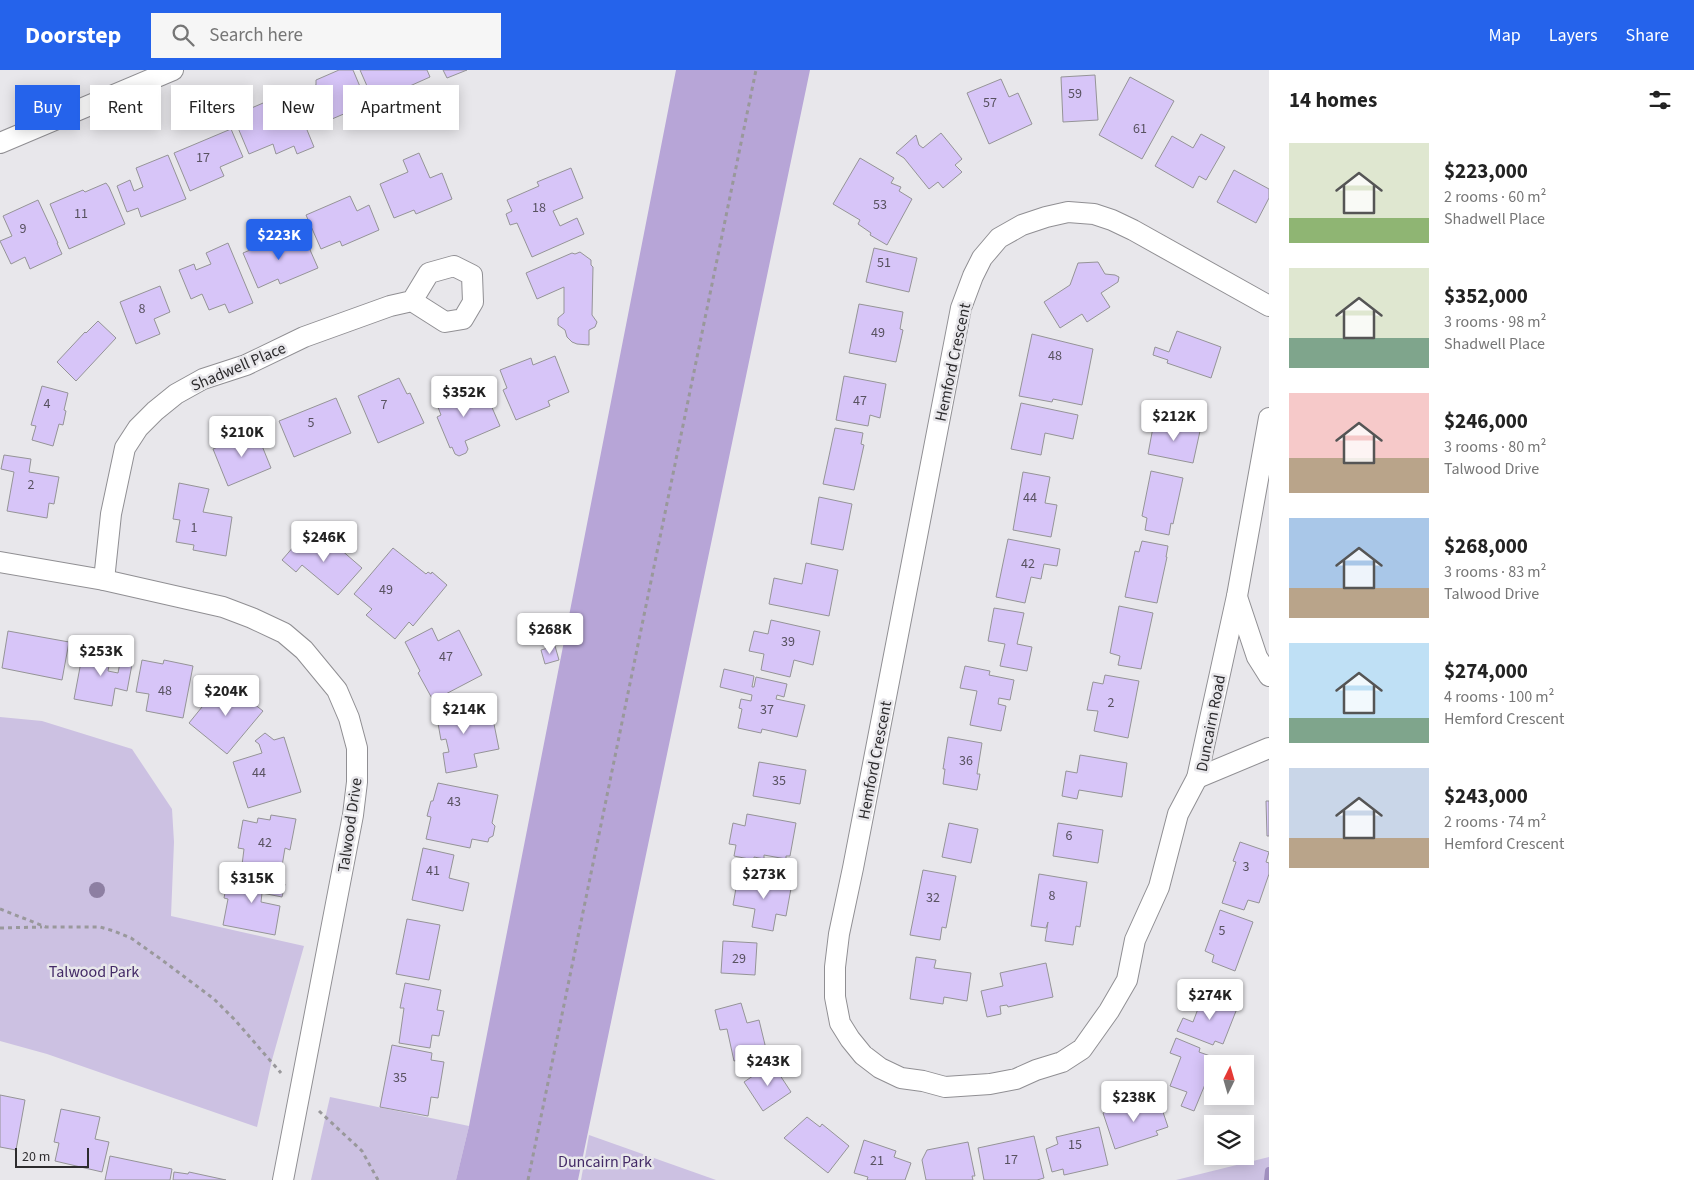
<!DOCTYPE html>
<html lang="en">
<head>
<meta charset="utf-8">
<style>
  :root { --surface:#fff; --page:#f6f6f6; --text:#222; --muted:#767676; --accent:#2563eb }
  body { margin:0; font-family:"Source Sans 3",sans-serif; background:var(--page); color:var(--text); height:100vh; display:flex; flex-direction:column; font-size:19px; white-space:nowrap }
  * { box-sizing:border-box; margin:0 }
  p { font-size:16px; color:var(--muted) }
  .icon { flex:none; width:28px; height:28px; fill:none; stroke:currentColor; stroke-width:2; stroke-linecap:round; stroke-linejoin:round }
  .map { position:relative; flex:1; overflow:hidden }
  .panel { display:flex; flex-direction:column; background:var(--surface); width:425px }
  .panel>* { flex:none }
  .banner { position:absolute; left:15px; top:15px; width:475px; height:45px; display:flex; gap:10px }
  .needle { width:32px; rotate:5deg }
  .fabs { position:absolute; left:1204px; top:985px; display:grid; gap:10px }
  .fabs a { display:grid; place-items:center; width:50px; height:50px; border-radius:0px; background:var(--surface); box-shadow:0 2px 12px #0003; font-size:25px }
  .scale { position:absolute; left:15px; bottom:12px; width:74px; box-sizing:border-box; padding-left:5px; border:2px solid #2d2c2e; border-top:0; font-size:14px; line-height:18px; white-space:nowrap; color:#2d2c2e; -webkit-text-stroke:4px #e8e7eb; paint-order:stroke }
  .price { position:absolute; translate:-50% -42px; padding:0 11px; border-radius:5px; background:#fff; color:#222; font-size:16px; line-height:32px; filter:drop-shadow(0 1px 2px #0008) }
  .price::after { content:''; position:absolute; left:50%; top:30px; width:15px; height:11px; margin-left:-8px; background:inherit; clip-path:polygon(0 0,100% 0,50% 100%) }
  .price.active { background:var(--accent); color:#fff }
  ul { padding:0; list-style:none }
  li { display:flex; align-items:center; gap:15px; height:125px; padding:0 20px }
  li span { display:grid; place-items:center; flex:none; width:140px; height:100px; border-radius:0px; color:#555 }
  li>.icon { margin-inline-start:auto }
  span .icon { width:60px; height:60px; fill:#fffc; stroke-width:1 }
  li b { font-size:21px }
  h2 { display:flex; justify-content:space-between; align-items:center; height:60px; padding:0 20px; font-size:21px }
  .chip { padding:0 18px; border-radius:0px; background:var(--surface); box-shadow:0 2px 12px #0003; font-size:18px; line-height:45px }
  .chip.active { background:var(--accent); color:#fff }
  header { display:flex; align-items:center; gap:30px; box-sizing:border-box; height:70px; padding:0 25px; background:var(--accent); color:#fff }
  header strong { font-size:24px }
  nav { display:flex; gap:28px; margin-inline-start:auto; font-size:18px }
  .search { width:350px; height:45px; background:var(--page); display:flex; align-items:center; gap:12px; box-sizing:border-box; padding:0 18px; border-radius:0px; color:var(--muted); font-size:19px }
  main { display:flex; flex:1; min-height:0 }
  .map>svg:first-child { display:block }
  .green { fill:#ccc1e2 }
  .forest { fill:#b7a5d7 }
  .lines { fill:none; stroke-linecap:round; stroke-linejoin:round }
  .stream { stroke:#9f8ebe; stroke-width:8 }
  .building { fill:#d7c5f8; stroke:#959497 }
  .minor-casing { stroke:#908f93; stroke-width:22 }
  .path { stroke:#99989b; stroke-width:3; stroke-dasharray:4 4; stroke-linecap:butt }
  .minor { stroke:#fff; stroke-width:20 }
  .tree { fill:#8d7fa2 }
  .labels { text-anchor:middle; stroke-width:5; stroke-linejoin:round; paint-order:stroke }
  .number-label { font-size:14px; fill:#585260 }
  .street-label { font-size:16px; fill:#2d2c2e; stroke:#e8e7eb }
  .park-label { font-size:16px; fill:#432a66; stroke:#e8e7eb }
</style>
</head>
<body>
<header>
<strong>Doorstep</strong>
<div class="search"><svg class="icon" aria-label="search" viewBox="0 0 24 24"><circle cx="10" cy="10" r="6"/><path d="M15 15l6 6"/></svg>Search here</div>
<nav><a>Map</a><a>Layers</a><a>Share</a></nav>
</header>
<main>
<div class="map">
<svg width="1269" height="1110" viewBox="0 0 1269 1110">
  <rect width="100%" height="100%" fill="#e8e7eb"/>
  <!-- green -->
  <g class="green">
    <polygon points="0,647 42,651 132,679 172,739 174,772 171,846 304,876 272,990 257,1057 47,984 0,971"/>
    <polygon points="330,1027 469,1056 456,1110 311,1110"/>
    <polygon points="589,1065 716,1110 581,1110"/>
    <polygon points="1269,1087 1269,1110 1176,1110"/>
  </g>
  <!-- forest -->
  <polygon class="forest" points="676,0 810,0 578,1110 456,1110 469,1056"/>
  <g class="lines">
    <!-- stream -->
    <polyline class="stream" points="1268,1110 1269,1101"/>
  </g>
  <!-- building -->
  <g class="building">
    <polygon points="339,0 353,0 372,45 358,51 353,40 311,58 297,23 316,15 316,10"/>
    <polygon points="360,0 427,0 430,7 374,32"/>
    <polygon points="443,0 467,0 447,8"/>
    <polygon points="1095,5 1098,50 1063,52 1061,7"/>
    <polygon points="1130,7 1174,31 1142,89 1099,65"/>
    <polygon points="1001,9 1009,27 1018,23 1032,54 989,74 967,23"/>
    <polygon points="277,27 282,38 296,33 314,77 297,84 294,76 276,84 273,74 249,84 233,46"/>
    <polygon points="231,59 243,87 220,97 224,106 190,121 174,83"/>
    <polygon points="941,63 962,89 955,95 962,102 943,118 938,112 929,119 904,88 896,83 916,65 919,75 923,78"/>
    <polygon points="1201,64 1225,77 1206,110 1199,106 1193,118 1155,96 1172,66 1193,78"/>
    <polygon points="419,83 430,108 442,103 452,129 416,144 414,140 394,148 380,114 408,102 403,90"/>
    <polygon points="168,85 186,129 141,147 138,138 127,142 117,116 130,110 134,121 143,117 136,98"/>
    <polygon points="860,88 894,108 891,113 901,117 899,121 912,129 887,175 870,165 871,163 858,154 860,150 833,134"/>
    <polygon points="571,98 583,128 553,141 560,156 577,148 584,164 532,187 517,153 510,155 506,144 512,141 507,130 539,116 537,112"/>
    <polygon points="1234,100 1269,119 1269,128 1256,153 1217,132"/>
    <polygon points="106,113 109,117 125,154 69,179 50,134 83,120 85,122"/>
    <polygon points="350,126 357,141 369,135 379,160 342,176 340,171 321,179 306,145"/>
    <polygon points="38,130 58,173 57,173 62,184 30,199 25,187 11,194 0,171 12,166 3,146"/>
    <polygon points="288,164 294,178 307,173 318,198 280,214 278,209 258,218 243,183"/>
    <polygon points="228,173 253,233 229,243 225,234 209,240 202,224 191,229 179,200 194,194 196,200 211,194 206,183"/>
    <polygon points="874,178 917,188 909,222 866,212"/>
    <polygon points="580,182 591,190 591,195 593,197 592,245 597,252 595,257 589,260 589,275 577,274 572,272 567,267 565,260 558,255 558,248 564,243 564,217 537,229 526,203 572,183 575,184"/>
    <polygon points="1098,192 1105,204 1115,205 1119,207 1118,212 1101,223 1110,237 1087,252 1082,244 1060,258 1044,232 1070,215 1078,193"/>
    <polygon points="160,216 170,242 154,249 160,264 136,274 120,232"/>
    <polygon points="859,234 903,242 900,259 903,260 896,292 849,283"/>
    <polygon points="98,251 116,268 76,311 57,292 85,262 86,263"/>
    <polygon points="1177,261 1221,277 1211,308 1167,293 1168,290 1153,285 1155,277 1169,282"/>
    <polygon points="1032,264 1093,279 1082,335 1053,329 1052,332 1019,326"/>
    <polygon points="555,286 569,322 548,331 550,336 516,350 503,320 507,318 500,300 531,288 533,295"/>
    <polygon points="844,306 886,314 880,348 870,345 868,356 836,350"/>
    <polygon points="399,308 407,324 410,323 424,353 378,373 358,326"/>
    <polygon points="464,314 471,333 487,326 500,356 465,371 468,379 466,383 459,386 455,384 452,377 450,378 437,347 441,345 434,327"/>
    <polygon points="42,316 68,323 64,340 66,341 63,355 59,354 53,376 32,370 36,356 31,355"/>
    <polygon points="336,328 351,363 294,387 279,351"/>
    <polygon points="1021,333 1078,345 1073,369 1045,363 1041,385 1011,379"/>
    <polygon points="1154,352 1200,361 1193,393 1148,384"/>
    <polygon points="835,358 863,363 861,374 864,375 854,420 823,414"/>
    <polygon points="256,361 271,398 228,416 213,379"/>
    <polygon points="4,385 31,389 29,402 59,407 54,434 49,433 47,448 7,441 14,402 1,399"/>
    <polygon points="1151,401 1183,408 1173,454 1171,453 1169,465 1145,460 1147,448 1142,446"/>
    <polygon points="1023,402 1050,407 1045,433 1057,435 1051,467 1013,460"/>
    <polygon points="179,413 209,419 203,442 232,447 226,486 193,480 194,475 176,472 180,450 173,449"/>
    <polygon points="819,427 852,434 843,480 811,474"/>
    <polygon points="324,465 362,498 338,525 302,495 296,502 282,490 301,468 313,478"/>
    <polygon points="1008,469 1060,479 1057,496 1044,494 1041,509 1031,507 1025,533 996,527"/>
    <polygon points="1142,471 1168,476 1166,487 1167,487 1157,533 1125,527 1135,481 1139,482"/>
    <polygon points="393,478 426,504 428,502 431,504 432,502 447,515 413,556 409,552 395,569 366,545 372,539 354,524"/>
    <polygon points="806,493 838,500 829,546 769,534 774,508 802,514"/>
    <polygon points="1119,536 1153,543 1141,599 1118,595 1120,586 1110,583"/>
    <polygon points="994,538 1024,543 1017,574 1032,577 1027,601 1000,596 1005,574 988,571"/>
    <polygon points="771,550 820,561 813,595 794,590 790,607 761,600 764,584 749,581 754,561 768,564"/>
    <polygon points="432,558 438,571 459,560 482,605 440,627 441,628 434,632 418,603 420,601 405,572"/>
    <polygon points="8,561 69,572 62,610 2,598"/>
    <polygon points="84,576 112,581 108,601 118,603 121,587 133,589 127,621 115,618 112,636 74,629"/>
    <polygon points="555,576 559,590 545,594 541,580"/>
    <polygon points="142,590 163,594 164,590 193,596 183,648 146,641 149,624 136,622"/>
    <polygon points="965,596 990,601 989,605 1014,610 1010,630 999,628 998,634 1006,636 1001,661 970,655 977,621 960,618"/>
    <polygon points="724,599 754,606 752,617 754,617 756,607 787,614 784,627 777,625 776,629 805,635 797,667 762,659 761,663 738,658 742,639 739,638 741,629 751,631 752,625 720,617"/>
    <polygon points="1105,605 1139,611 1128,668 1094,661 1098,641 1087,640 1093,612 1103,614"/>
    <polygon points="224,610 263,641 227,684 189,653"/>
    <polygon points="473,630 477,653 493,649 499,679 474,684 477,697 446,703 443,683 449,682 446,669 441,670 435,637"/>
    <polygon points="265,663 274,670 284,667 301,722 248,738 233,692 262,683 259,674 255,671"/>
    <polygon points="948,667 982,673 977,704 980,704 977,720 943,714 945,699 943,699"/>
    <polygon points="1080,685 1127,693 1122,727 1079,720 1077,729 1062,726 1066,701 1077,703"/>
    <polygon points="759,692 806,700 800,734 753,726"/>
    <polygon points="438,713 498,725 492,753 495,756 493,766 489,768 488,772 472,769 470,778 426,769 431,747 427,746 431,731 433,731"/>
    <polygon points="1266,731 1269,731 1269,766 1267,766"/>
    <polygon points="747,744 796,753 790,786 786,786 786,789 764,785 764,789 754,787 754,790 734,786 736,775 729,774 733,753 745,756"/>
    <polygon points="271,745 296,749 290,780 285,778 281,802 242,795 244,779 238,778 243,750 257,753 258,748 270,750"/>
    <polygon points="949,753 978,759 971,793 942,787"/>
    <polygon points="1058,753 1103,760 1098,793 1053,786"/>
    <polygon points="1240,772 1269,782 1266,792 1269,793 1269,804 1259,833 1248,830 1244,840 1222,833 1236,792 1233,791"/>
    <polygon points="423,778 454,785 449,808 469,813 463,841 412,830"/>
    <polygon points="923,800 956,806 946,858 942,857 940,870 910,865"/>
    <polygon points="229,803 285,814 282,827 262,823 261,832 280,836 275,865 223,855 228,829 224,828"/>
    <polygon points="1039,804 1087,812 1080,857 1076,856 1073,875 1045,871 1048,852 1046,858 1031,856"/>
    <polygon points="745,805 792,813 786,846 776,844 773,861 752,857 755,839 733,835 736,818 743,819"/>
    <polygon points="1220,840 1253,852 1235,901 1212,892 1214,885 1205,881"/>
    <polygon points="407,849 440,855 429,910 396,904"/>
    <polygon points="723,871 757,873 755,905 721,903"/>
    <polygon points="916,887 936,890 934,898 971,903 967,931 944,927 943,934 910,929"/>
    <polygon points="1046,893 1053,927 1008,937 1007,935 1000,936 1001,944 987,947 981,921 1003,916 1000,903"/>
    <polygon points="405,913 441,920 437,940 444,941 439,966 432,965 430,978 399,973 404,938 400,938"/>
    <polygon points="1204,923 1238,936 1223,974 1215,971 1213,975 1177,961 1183,948 1193,952"/>
    <polygon points="741,933 747,953 759,950 767,983 734,991 727,959 720,960 715,940"/>
    <polygon points="1176,968 1200,978 1199,982 1216,988 1194,1041 1181,1036 1187,1022 1170,1016 1181,987 1170,983"/>
    <polygon points="392,975 432,983 431,990 444,992 438,1028 431,1027 428,1046 380,1037"/>
    <polygon points="772,993 791,1022 763,1041 744,1012"/>
    <polygon points="0,1025 25,1030 16,1080 0,1077"/>
    <polygon points="1146,1028 1149,1040 1161,1036 1168,1057 1156,1061 1158,1065 1115,1079 1103,1043"/>
    <polygon points="61,1039 100,1047 95,1069 109,1072 102,1102 55,1091 59,1073 54,1072"/>
    <polygon points="807,1047 820,1057 822,1054 849,1076 828,1103 784,1068"/>
    <polygon points="1099,1057 1108,1095 1064,1105 1063,1099 1052,1102 1046,1079 1058,1074 1056,1067"/>
    <polygon points="1034,1066 1044,1108 1037,1110 984,1110 978,1078"/>
    <polygon points="864,1070 896,1081 894,1087 911,1093 905,1110 867,1110 868,1107 854,1103"/>
    <polygon points="968,1072 975,1106 972,1106 973,1110 926,1110 922,1090 927,1080"/>
    <polygon points="110,1086 172,1099 170,1110 105,1110"/>
    <polygon points="174,1102 188,1104 189,1102 226,1110 173,1110"/>
  </g>
  <g class="lines">
    <defs>
      <g id="minor">
        <polyline points="0,73 173,0"/>
        <polyline points="1269,236 1133,160 1112,150 1094,144 1068,142 1046,147 1022,155 999,168 982,188 973,206 961,238 853,798 839,864 835,897 835,927 840,953 850,969 863,985 880,998 901,1008 923,1011 945,1017 990,1014 1016,1009 1036,1000 1062,992 1082,979 1109,941 1127,910 1135,870 1159,817 1178,744 1197,708 1237,526 1269,348"/>
        <polyline points="0,492 104,510 223,537 252,548 284,563 304,580 337,620 349,648 357,678 357,712 353,745 283,1110"/>
        <polyline points="104,510 111,444 125,378 138,358 155,341 176,324 203,309 246,295 304,267 390,236 412,231 445,252 463,249 473,232 472,205 454,196 429,203 412,231"/>
        <polyline points="1237,527 1257,587 1269,606"/>
        <polyline points="1197,708 1269,678"/>
      </g>
    </defs>
    <!-- minor casing -->
    <use href="#minor" class="minor-casing"/>
    <!-- path -->
    <g class="path">
      <polyline points="0,839 46,857 100,857 114,861 131,868 162,890 214,929 235,950 281,1003"/>
      <polyline points="0,858 42,857"/>
      <polyline points="319,1041 362,1081 378,1110"/>
      <polyline points="528,1110 756,0"/>
    </g>
    <!-- minor -->
    <use href="#minor" class="minor"/>
  </g>
  <!-- trees -->
  <circle class="tree" cx="97" cy="820" r="8"/>
  <g class="labels">
    <!-- number labels -->
    <g class="number-label">
      <text x="1075" y="28">59</text>
      <text x="990" y="37">57</text>
      <text x="1140" y="63">61</text>
      <text x="203" y="92">17</text>
      <text x="880" y="139">53</text>
      <text x="539" y="142">18</text>
      <text x="81" y="148">11</text>
      <text x="23" y="163">9</text>
      <text x="884" y="197">51</text>
      <text x="142" y="243">8</text>
      <text x="878" y="267">49</text>
      <text x="1055" y="290">48</text>
      <text x="860" y="335">47</text>
      <text x="47" y="338">4</text>
      <text x="384" y="339">7</text>
      <text x="311" y="357">5</text>
      <text x="31" y="419">2</text>
      <text x="1030" y="432">44</text>
      <text x="194" y="462">1</text>
      <text x="1028" y="498">42</text>
      <text x="386" y="524">49</text>
      <text x="788" y="576">39</text>
      <text x="446" y="591">47</text>
      <text x="165" y="625">48</text>
      <text x="1111" y="637">2</text>
      <text x="767" y="644">37</text>
      <text x="966" y="695">36</text>
      <text x="259" y="707">44</text>
      <text x="779" y="715">35</text>
      <text x="454" y="736">43</text>
      <text x="1069" y="770">6</text>
      <text x="265" y="777">42</text>
      <text x="1246" y="801">3</text>
      <text x="433" y="805">41</text>
      <text x="1052" y="830">8</text>
      <text x="933" y="832">32</text>
      <text x="1222" y="865">5</text>
      <text x="739" y="893">29</text>
      <text x="400" y="1012">35</text>
      <text x="1075" y="1079">15</text>
      <text x="1011" y="1094">17</text>
      <text x="877" y="1095">21</text>
    </g>
    <!-- street labels -->
    <g class="street-label">
      <text transform="translate(952 292) rotate(-78)" y="6">Hemford Crescent</text>
      <text transform="translate(238 296) rotate(-23)" y="6">Shadwell Place</text>
      <text transform="translate(1210 653) rotate(-79)" y="6">Duncairn Road</text>
      <text transform="translate(874 690) rotate(-79)" y="6">Hemford Crescent</text>
      <text transform="translate(349 755) rotate(-82)" y="6">Talwood Drive</text>
    </g>
    <!-- park labels -->
    <g class="park-label">
      <text x="94" y="907">Talwood Park</text>
      <text x="605" y="1097">Duncairn Park</text>
    </g>
  </g>
</svg>
<div class="fabs">
<a><svg class="needle" viewBox="-14 -14 28 28"><path d="M0-13l5 13h-10z" fill="#e53935"/><path d="M0 13l5-13h-10z" fill="#767676"/></svg></a>
<a><svg class="icon" aria-label="layers" viewBox="0 0 24 24"><path d="M12 4l9 5-9 5-9-5zM3 14l9 5 9-5"/></svg></a>
</div>
<div class="scale">20 m</div>
<b class="price active" style="left:279px;top:191px">$223K</b>
<b class="price" style="left:464px;top:348px">$352K</b>
<b class="price" style="left:1174px;top:372px">$212K</b>
<b class="price" style="left:242px;top:388px">$210K</b>
<b class="price" style="left:324px;top:493px">$246K</b>
<b class="price" style="left:550px;top:585px">$268K</b>
<b class="price" style="left:101px;top:607px">$253K</b>
<b class="price" style="left:226px;top:647px">$204K</b>
<b class="price" style="left:464px;top:665px">$214K</b>
<b class="price" style="left:764px;top:830px">$273K</b>
<b class="price" style="left:252px;top:834px">$315K</b>
<b class="price" style="left:1210px;top:951px">$274K</b>
<b class="price" style="left:768px;top:1017px">$243K</b>
<b class="price" style="left:1134px;top:1053px">$238K</b>
<div class="banner">
<a class="chip active">Buy</a>
<a class="chip">Rent</a>
<a class="chip">Filters</a>
<a class="chip">New</a>
<a class="chip">Apartment</a>
</div>
</div>
<section class="panel">
<h2>14 homes<svg class="icon" aria-label="filters" viewBox="0 0 24 24"><path d="M4 7h16M4 17h16"/><circle cx="9" cy="7" r="2"/><circle cx="15" cy="17" r="2"/></svg></h2>
<ul>
<li><span style="background:linear-gradient(#dfe7d0 75%,#8fb573 0)"><svg class="icon" aria-label="home" viewBox="0 0 24 24"><path d="M3 11l9-7 9 7M6 9v11h12V9"/></svg></span><div><b>$223,000</b><p>2 rooms · 60 m²</p><p>Shadwell Place</p></div></li>
<li><span style="background:linear-gradient(#dfe7d0 70%,#7fa58c 0)"><svg class="icon" aria-label="home" viewBox="0 0 24 24"><path d="M3 11l9-7 9 7M6 9v11h12V9"/></svg></span><div><b>$352,000</b><p>3 rooms · 98 m²</p><p>Shadwell Place</p></div></li>
<li><span style="background:linear-gradient(#f6c9c9 65%,#b9a48a 0)"><svg class="icon" aria-label="home" viewBox="0 0 24 24"><path d="M3 11l9-7 9 7M6 9v11h12V9"/></svg></span><div><b>$246,000</b><p>3 rooms · 80 m²</p><p>Talwood Drive</p></div></li>
<li><span style="background:linear-gradient(#a9c7e8 70%,#b9a48a 0)"><svg class="icon" aria-label="home" viewBox="0 0 24 24"><path d="M3 11l9-7 9 7M6 9v11h12V9"/></svg></span><div><b>$268,000</b><p>3 rooms · 83 m²</p><p>Talwood Drive</p></div></li>
<li><span style="background:linear-gradient(#bfe0f5 75%,#7fa58c 0)"><svg class="icon" aria-label="home" viewBox="0 0 24 24"><path d="M3 11l9-7 9 7M6 9v11h12V9"/></svg></span><div><b>$274,000</b><p>4 rooms · 100 m²</p><p>Hemford Crescent</p></div></li>
<li><span style="background:linear-gradient(#c9d6e8 70%,#b9a48a 0)"><svg class="icon" aria-label="home" viewBox="0 0 24 24"><path d="M3 11l9-7 9 7M6 9v11h12V9"/></svg></span><div><b>$243,000</b><p>2 rooms · 74 m²</p><p>Hemford Crescent</p></div></li>
</ul>
</section>
</main>
</body>
</html>
